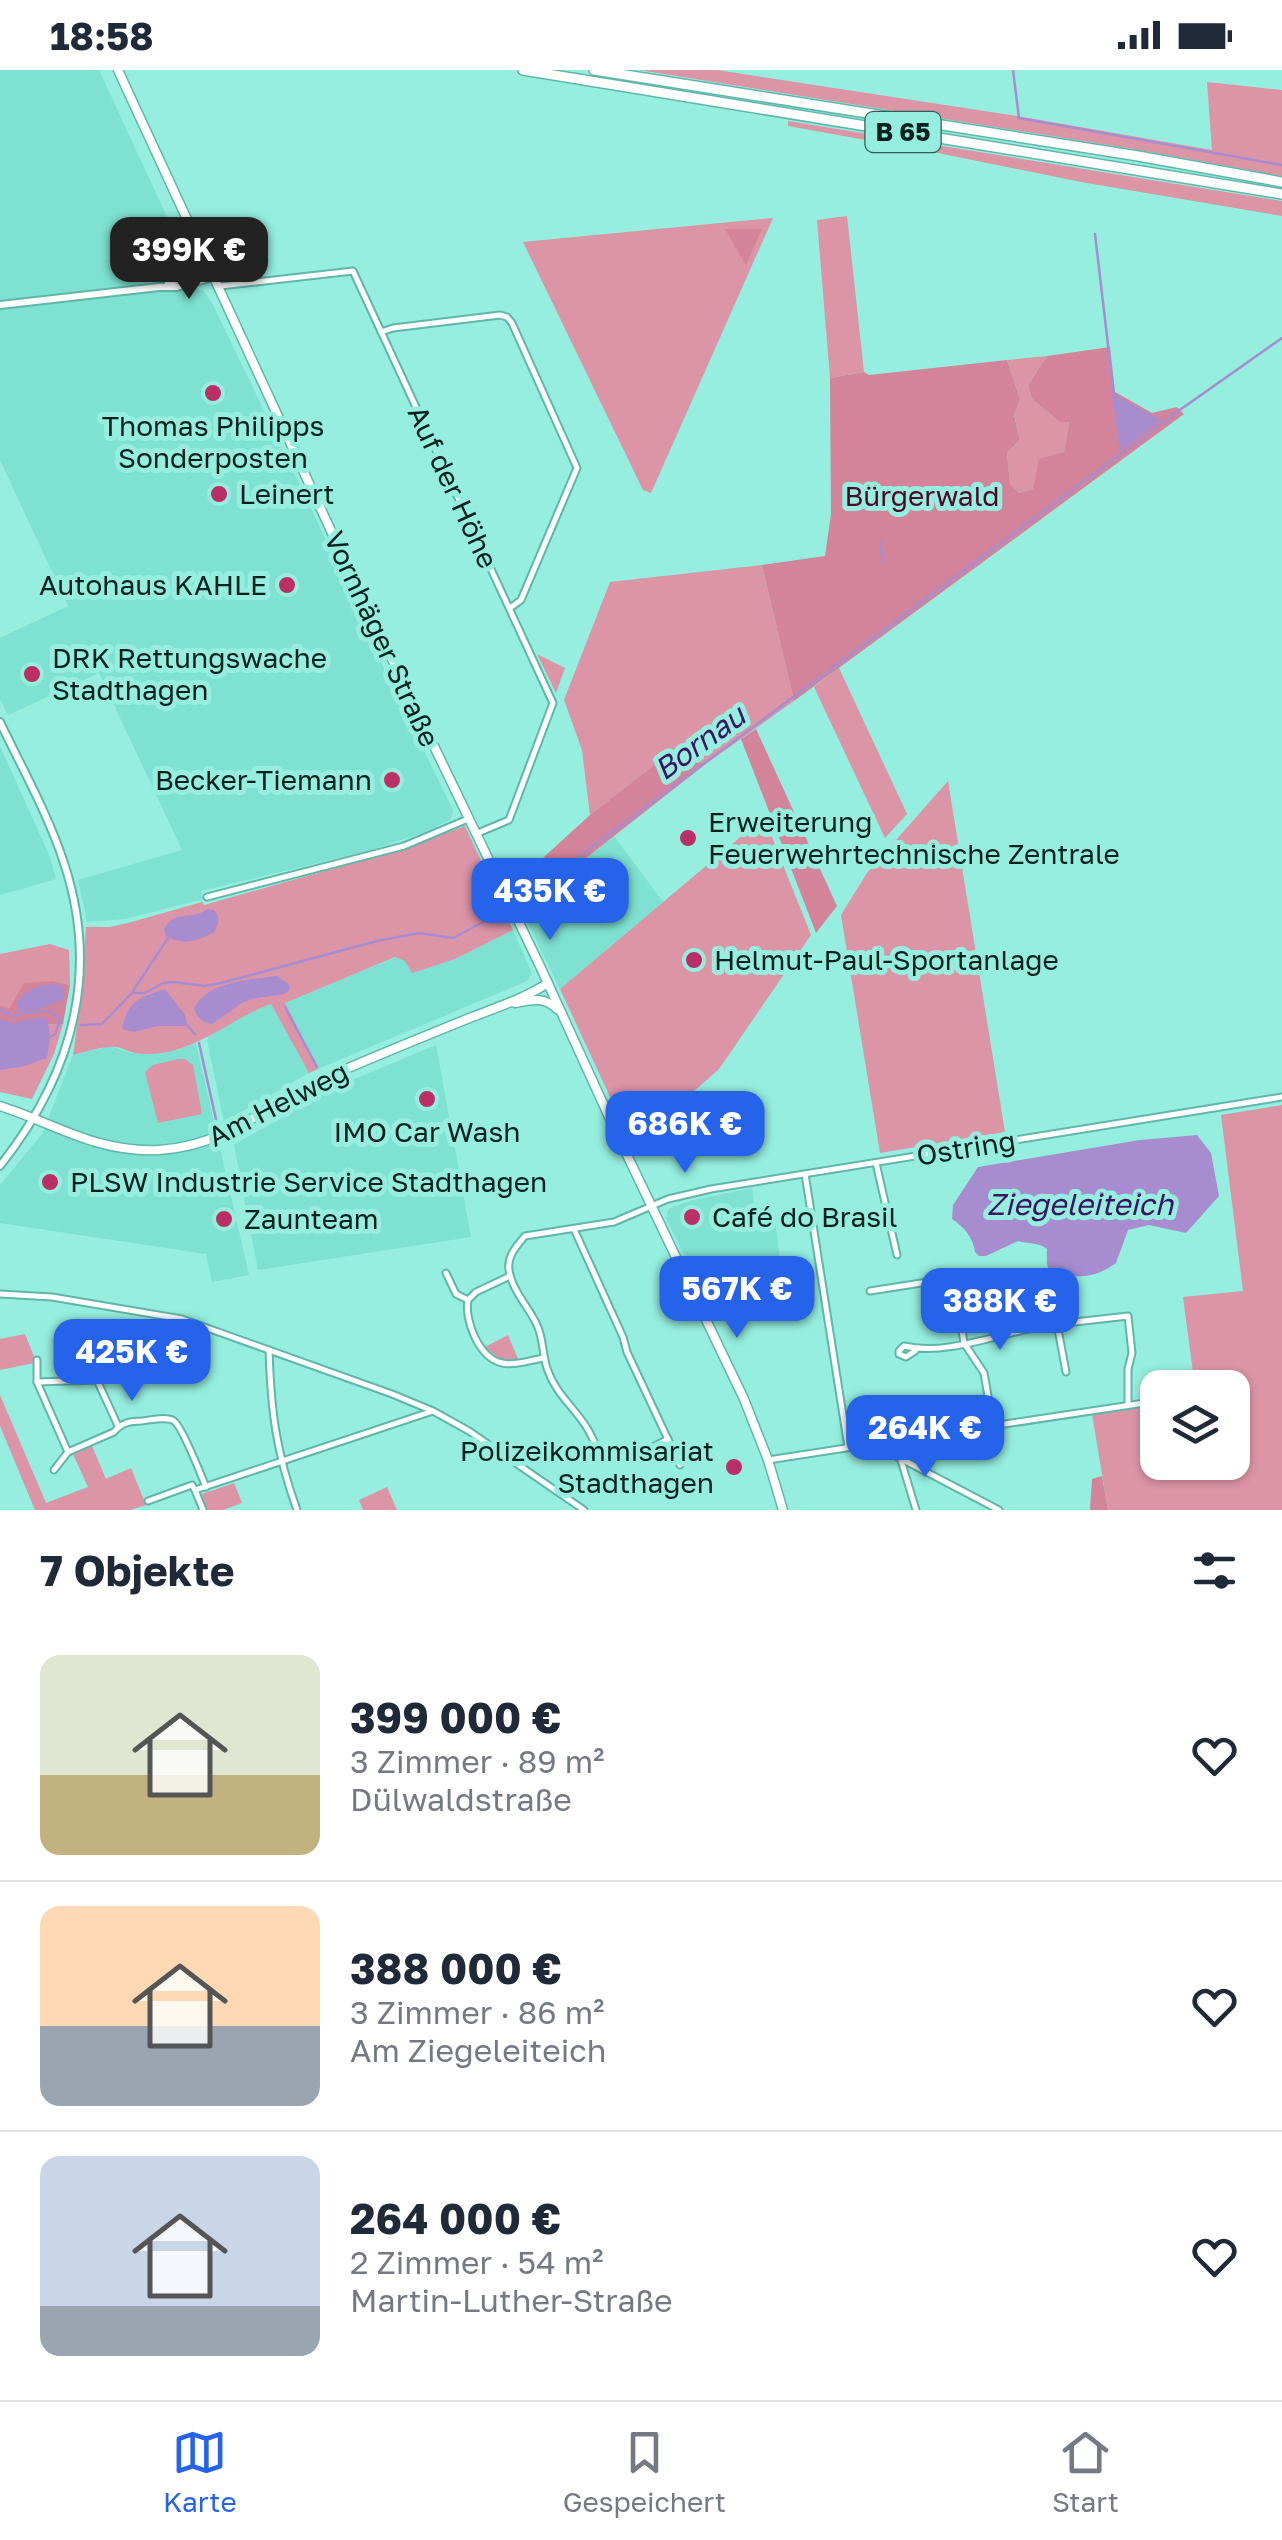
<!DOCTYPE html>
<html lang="de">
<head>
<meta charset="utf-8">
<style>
  :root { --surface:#fff; --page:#f2f2f3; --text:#1f2937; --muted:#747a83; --line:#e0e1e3; --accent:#2563eb }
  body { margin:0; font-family:"Golos Text",sans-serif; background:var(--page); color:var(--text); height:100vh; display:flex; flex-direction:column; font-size:38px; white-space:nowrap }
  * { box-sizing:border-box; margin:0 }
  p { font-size:32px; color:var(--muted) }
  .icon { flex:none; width:55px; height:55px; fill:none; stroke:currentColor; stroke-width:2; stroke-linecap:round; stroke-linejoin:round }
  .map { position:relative; height:1440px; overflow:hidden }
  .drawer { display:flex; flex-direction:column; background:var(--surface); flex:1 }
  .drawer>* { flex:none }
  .fabs { position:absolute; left:1140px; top:1300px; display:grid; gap:20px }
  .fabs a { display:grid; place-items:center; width:110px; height:110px; border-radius:20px; background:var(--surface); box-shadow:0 2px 8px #0004; font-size:50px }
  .price { position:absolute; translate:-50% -85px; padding:0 22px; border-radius:20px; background:var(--accent); color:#fff; font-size:32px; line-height:65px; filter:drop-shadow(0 2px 5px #0008) }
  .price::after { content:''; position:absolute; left:50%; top:60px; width:30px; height:22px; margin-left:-15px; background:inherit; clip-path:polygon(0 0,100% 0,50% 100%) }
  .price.selected { background:#222; color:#fff }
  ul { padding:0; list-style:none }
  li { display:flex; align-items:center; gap:30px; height:250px; padding:0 40px }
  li+li { border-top:2px solid var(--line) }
  li span { display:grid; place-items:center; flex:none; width:280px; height:200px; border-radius:20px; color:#555 }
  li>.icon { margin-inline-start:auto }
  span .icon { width:120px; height:120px; fill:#fffc; stroke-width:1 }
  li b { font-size:42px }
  h2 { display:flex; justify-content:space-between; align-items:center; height:120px; padding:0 40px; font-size:42px }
  .status { display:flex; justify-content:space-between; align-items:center; height:70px; padding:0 50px; background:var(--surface); direction:ltr }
  .status svg { height:28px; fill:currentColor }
  .dock { display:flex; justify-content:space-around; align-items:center; height:140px; border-top:2px solid var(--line); background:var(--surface); font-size:28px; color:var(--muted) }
  .dock a { display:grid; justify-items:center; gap:5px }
  .dock .selected { color:var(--accent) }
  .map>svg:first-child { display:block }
  .built { fill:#7fe1d1 }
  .green { fill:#dc94a7 }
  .forest { fill:#d3849a }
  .water { fill:#a78dd0 }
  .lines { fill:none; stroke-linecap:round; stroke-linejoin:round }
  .stream { stroke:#a78dd0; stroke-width:2.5 }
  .minor-casing { stroke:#5eb7a9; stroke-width:9 }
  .tertiary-casing { stroke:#5eb7a9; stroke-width:10 }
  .secondary-casing { stroke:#5eb7a9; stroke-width:11 }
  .trunk-casing { stroke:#5eb7a9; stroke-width:12 }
  .minor { stroke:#fff; stroke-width:5 }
  .tertiary { stroke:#fff; stroke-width:6 }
  .secondary { stroke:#fff; stroke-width:8 }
  .trunk { stroke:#fff; stroke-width:9 }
  .poi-dot { fill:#bb2f66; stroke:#95eede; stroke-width:4 }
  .labels { text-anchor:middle; stroke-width:10; stroke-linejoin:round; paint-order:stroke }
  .shield { fill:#95eede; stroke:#305e57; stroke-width:2.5 }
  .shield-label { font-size:25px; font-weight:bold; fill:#04211d }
  .poi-label { font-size:28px; fill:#04211d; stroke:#95eede; text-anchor:start }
  .street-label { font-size:28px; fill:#04211d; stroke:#95eede }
  .park-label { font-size:28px; fill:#4e0625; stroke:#95eede }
  .water-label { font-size:30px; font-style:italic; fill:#3b1362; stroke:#95eede }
</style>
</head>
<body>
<div class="status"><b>18:58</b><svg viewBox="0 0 49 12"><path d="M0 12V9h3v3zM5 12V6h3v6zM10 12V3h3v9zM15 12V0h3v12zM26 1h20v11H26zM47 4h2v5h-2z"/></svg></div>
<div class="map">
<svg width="1282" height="1440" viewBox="0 0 1282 1440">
  <rect width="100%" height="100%" fill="#95eede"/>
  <!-- built -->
  <g class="built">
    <polygon points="0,0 99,0 185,186 198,220 203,220 212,233 311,438 393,618 453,740 451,749 425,762 371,780 201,821 203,829 125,849 87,852 78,810 182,780 99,603 8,645 0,629 0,568 68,536 0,390"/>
    <polygon points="0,676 50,787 56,809 0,825"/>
    <polygon points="614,766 663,832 560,919 521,839"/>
    <polygon points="513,860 532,904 527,911 318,999 284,933 396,887 405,891 412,902 455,889"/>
    <polygon points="271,934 309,1003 224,1052 207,970 209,966 248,942"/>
    <polygon points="196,973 249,1205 212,1212 206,1184 0,1153 0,1115 42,1064 73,985 110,976 131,983 177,980"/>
    <polygon points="436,975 471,1167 258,1200 234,1075 324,1022"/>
    <polygon points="752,1118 756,1145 774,1142 780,1191 709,1203 695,1207 666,1148 667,1143 670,1138 693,1130"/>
  </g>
  <!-- green -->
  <g class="green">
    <polygon points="639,0 717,0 1017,46 1212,80 1207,12 1282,20 1282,106 1139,80"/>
    <polygon points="788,51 1282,131 1282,146 1081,112 938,83 788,56"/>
    <polygon points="847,146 864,302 830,308 817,150"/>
    <polygon points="773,148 651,423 643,420 523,172"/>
    <polygon points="1047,286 1028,315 1032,329 1060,352 1069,351 1064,383 1033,419 1019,423 1010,416 1007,383 1020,370 1014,344 1020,329 1007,290"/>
    <polygon points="762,495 794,631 707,693 659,691 590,745 582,680 564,630 610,512"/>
    <polygon points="537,584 565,598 556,623"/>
    <polygon points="839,598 907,744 885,768 814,617"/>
    <polygon points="948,711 1005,1062 880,1083 841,845 867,803"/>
    <polygon points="764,747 811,865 719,999 666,1046 630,1070 560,919"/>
    <path d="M 465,756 L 513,860 L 455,889 L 412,903 L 405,891 L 395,887 L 285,933 L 318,999 L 309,1003 L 271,934 C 237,946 208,972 172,981 C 160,984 147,985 134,983 C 126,981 120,976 111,977 C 99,977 85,982 73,985 L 82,921 L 86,857 L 110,857 L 128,853 L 202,832 L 204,835 L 410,777 Z"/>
    <polygon points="50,874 69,880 70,915 54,911 8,940 0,935 0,884"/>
    <polygon points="63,954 54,984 32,1029 0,1022 0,956"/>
    <polygon points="178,989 185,989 193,995 202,1044 158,1053 145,1002 153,995"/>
    <polygon points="1282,1035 1282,1440 1108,1440 1092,1344 1157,1334 1158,1392 1232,1392 1232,1318 1195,1317 1183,1227 1243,1221 1221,1045"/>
    <polygon points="25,1264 35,1289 34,1293 0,1300 0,1269"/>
    <polygon points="508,1265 518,1289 501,1290 485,1277"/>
    <polygon points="0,1325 46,1433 88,1417 73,1384 92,1376 106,1409 131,1398 146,1435 130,1440 35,1440 0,1356"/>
    <polygon points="234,1413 242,1433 223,1440 206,1440 202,1424"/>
    <polygon points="387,1417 397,1440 363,1440 359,1430"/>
  </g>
  <!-- forest -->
  <g class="forest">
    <polygon points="725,159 762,159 746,195"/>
    <polygon points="1110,277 1115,322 1152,343 1177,337 1184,344 794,631 762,495 825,486 831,444 830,308 864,302 869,305 1007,290 1020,329 1014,345 1020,370 1007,383 1010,415 1019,423 1033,419 1039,389 1064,382 1069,352 1060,352 1032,329 1028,315 1047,286"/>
    <polygon points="756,659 837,836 816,863 741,669"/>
    <polygon points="659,691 707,693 521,839 510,818 590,745"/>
    <polygon points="54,911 70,915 63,954 0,956 0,935 9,939 24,913"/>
    <polygon points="1102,1406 1108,1440 1090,1440 1092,1409"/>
  </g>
  <!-- water -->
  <g class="water">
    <polygon points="1112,323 1161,350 1120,381"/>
    <path d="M 207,839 L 214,840 C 221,848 219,853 214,862 C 198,871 183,876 166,866 L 164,859 C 176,838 190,852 207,839 Z"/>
    <path d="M 277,906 L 289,914 L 290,919 L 285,924 L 251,929 L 242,933 L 212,954 C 202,952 198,949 194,939 C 205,912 251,909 277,906 Z"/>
    <path d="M 56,914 L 64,918 L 63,930 L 40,939 L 18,942 L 17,932 C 28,918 40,915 56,914 Z"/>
    <path d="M 165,919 L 185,945 L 188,956 L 158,956 L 134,962 L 122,959 C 128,930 139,928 165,919 Z"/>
    <path d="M 41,947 L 47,949 C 51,963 50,973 47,988 L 25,996 L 0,1000 L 0,949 L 12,953 Z"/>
    <path d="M 1197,1065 L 1211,1083 L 1219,1126 L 1186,1163 L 1149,1155 L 1128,1160 L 1116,1193 C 1099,1205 1089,1207 1068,1206 C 1061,1205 1058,1207 1052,1203 C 1045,1197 1047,1187 1047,1179 C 1039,1172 1028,1174 1018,1171 L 986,1186 L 979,1186 L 975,1182 C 973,1167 964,1157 952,1149 L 953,1135 L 978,1097 L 1140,1070 Z"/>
  </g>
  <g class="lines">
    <!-- stream -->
    <g class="stream">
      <polyline points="1013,0 1019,48 1282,95"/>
      <polyline points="1095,164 1114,326"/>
      <polyline points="880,470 883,492"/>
      <polyline points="515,834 1177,342 1282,268"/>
      <polyline points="133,921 168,868"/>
      <polyline points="285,937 317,997"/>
      <polyline points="0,940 13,946 30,942 50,941 62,952"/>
      <polyline points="81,955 102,954 132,923 145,923 163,913 174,912 205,916 221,913 377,871 419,863 453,868 508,839"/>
      <polyline points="188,956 195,964"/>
      <polyline points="50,967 55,964 60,951"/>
      <polyline points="199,973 217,1054"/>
    </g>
    <defs>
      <g id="minor">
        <polyline points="220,216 353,201 553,633 509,750 478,763"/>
        <polyline points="381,262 393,258 500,245 507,247 512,253 577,398 521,530 510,538"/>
        <polyline points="207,827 404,776 468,749"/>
        <polyline points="876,1093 897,1185"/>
        <polyline points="805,1104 848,1377"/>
        <polyline points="574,1159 623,1267 627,1282 680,1395"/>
        <polyline points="446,1203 456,1224 468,1230"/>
        <path d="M 510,1206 L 476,1222 L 468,1230 C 464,1250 479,1288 502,1293 C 514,1296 531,1290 544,1288"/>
        <polyline points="870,1221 934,1211 957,1228 964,1273 984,1303 993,1355"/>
        <polyline points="0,1224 52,1227 182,1249 392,1324 433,1341 469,1361 584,1440"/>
        <polyline points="1057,1254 1128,1246 1132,1283 1128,1299 1128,1335"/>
        <path d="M 269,1280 C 271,1341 276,1382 297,1440"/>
        <path d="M 915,1281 L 906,1287 L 899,1284 L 899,1281 L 904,1276 C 950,1287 1009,1259 1057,1254 L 1066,1302"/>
        <path d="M 37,1290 L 37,1312 L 68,1382 L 114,1362 C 121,1353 130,1351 142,1351 C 151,1350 167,1346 174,1351 C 182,1356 201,1405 206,1417"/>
        <polyline points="37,1312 97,1310 118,1356"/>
        <path d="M 668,1369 C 653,1376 627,1395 610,1389 C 597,1384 594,1369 587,1358 C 575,1338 556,1324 548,1301 C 542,1286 544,1270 537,1255 C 529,1237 512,1221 509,1200 C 507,1186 516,1177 525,1166 L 614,1152 L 668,1129 L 711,1119 L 1282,1027"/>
        <polyline points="885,1372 1158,1331"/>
        <polyline points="768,1390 885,1372 892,1384 999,1440"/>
        <polyline points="901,1390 916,1440"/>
        <polyline points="54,1400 68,1382"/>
        <polyline points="148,1431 192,1415 195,1420"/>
        <polyline points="203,1440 195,1420 433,1341"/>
      </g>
      <g id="tertiary">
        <polyline points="183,208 193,189 188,158"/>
        <polyline points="168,214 207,196"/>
        <polyline points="0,235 159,217 176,217 213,207"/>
        <path d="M 0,652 C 22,698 48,744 64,793 C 101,905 71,1006 0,1096"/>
      </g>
      <g id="secondary">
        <polyline points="118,0 350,502 540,896 616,1062 744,1329 768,1390 783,1440"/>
        <path d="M 515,933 C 531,930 544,926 557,939"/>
        <path d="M 0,1036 C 56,1054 97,1083 159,1080 C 229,1076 271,1031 332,1005 C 378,985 425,966 472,947 C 498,937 525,928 548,913"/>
      </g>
      <g id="trunk">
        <polyline points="523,0 1282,124"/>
        <polyline points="594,0 1138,86 1282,112"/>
      </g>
    </defs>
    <!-- minor casing -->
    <use href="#minor" class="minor-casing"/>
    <!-- tertiary casing -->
    <use href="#tertiary" class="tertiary-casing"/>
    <!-- secondary casing -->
    <use href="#secondary" class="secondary-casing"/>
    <!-- trunk casing -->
    <use href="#trunk" class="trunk-casing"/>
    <!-- minor -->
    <use href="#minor" class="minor"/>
    <!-- tertiary -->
    <use href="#tertiary" class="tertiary"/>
    <!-- secondary -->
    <use href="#secondary" class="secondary"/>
    <!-- trunk -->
    <use href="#trunk" class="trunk"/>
  </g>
  <!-- markers -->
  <g class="poi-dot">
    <circle cx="213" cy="323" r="10"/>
    <circle cx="219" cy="424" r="10"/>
    <circle cx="287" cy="515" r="10"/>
    <circle cx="32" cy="604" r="10"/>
    <circle cx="392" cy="710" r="10"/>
    <circle cx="688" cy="768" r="10"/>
    <circle cx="694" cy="890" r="10"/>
    <circle cx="427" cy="1029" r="10"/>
    <circle cx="50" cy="1112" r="10"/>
    <circle cx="692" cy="1147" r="10"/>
    <circle cx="224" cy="1149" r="10"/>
    <circle cx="734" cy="1397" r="10"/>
  </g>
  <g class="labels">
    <!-- shield labels -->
    <rect class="shield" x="865.5" y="42" width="75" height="40" rx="8"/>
    <g class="shield-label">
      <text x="903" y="71">B 65</text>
    </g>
    <!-- poi labels -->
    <g class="poi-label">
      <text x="213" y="366" text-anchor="middle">Thomas Philipps<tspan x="213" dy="32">Sonderposten</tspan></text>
      <text x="239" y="434">Leinert</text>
      <text x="267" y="525" text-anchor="end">Autohaus KAHLE</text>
      <text x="52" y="598">DRK Rettungswache<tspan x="52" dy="32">Stadthagen</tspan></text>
      <text x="372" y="720" text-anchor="end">Becker-Tiemann</text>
      <text x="708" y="762">Erweiterung<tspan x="708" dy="32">Feuerwehrtechnische Zentrale</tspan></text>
      <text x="714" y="900">Helmut-Paul-Sportanlage</text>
      <text x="427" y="1072" text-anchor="middle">IMO Car Wash</text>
      <text x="70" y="1122">PLSW Industrie Service Stadthagen</text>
      <text x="712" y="1157">Café do Brasil</text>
      <text x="244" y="1159">Zaunteam</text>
      <text x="714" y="1391" text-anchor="end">Polizeikommisariat<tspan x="714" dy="32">Stadthagen</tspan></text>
    </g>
    <!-- street labels -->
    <g class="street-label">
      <text transform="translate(453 417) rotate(65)" y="10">Auf der Höhe</text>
      <text transform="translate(382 569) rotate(65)" y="10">Vornhäger Straße</text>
      <text transform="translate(278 1034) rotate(-27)" y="10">Am Helweg</text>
      <text transform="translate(966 1078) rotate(-9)" y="10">Ostring</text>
    </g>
    <!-- park labels -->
    <g class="park-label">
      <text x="922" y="436">Bürgerwald</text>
    </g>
    <!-- water labels -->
    <g class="water-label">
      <text transform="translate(700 673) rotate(-36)" y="10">Bornau</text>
      <text x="1080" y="1145">Ziegeleiteich</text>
    </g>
  </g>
</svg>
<div class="fabs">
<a><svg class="icon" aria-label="layers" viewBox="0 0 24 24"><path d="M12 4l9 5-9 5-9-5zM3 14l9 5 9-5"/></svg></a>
</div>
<b class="price selected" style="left:189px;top:232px">399K €</b>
<b class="price" style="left:550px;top:873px">435K €</b>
<b class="price" style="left:685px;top:1106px">686K €</b>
<b class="price" style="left:737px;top:1271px">567K €</b>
<b class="price" style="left:1000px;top:1283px">388K €</b>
<b class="price" style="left:132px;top:1334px">425K €</b>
<b class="price" style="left:925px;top:1410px">264K €</b>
</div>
<section class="drawer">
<h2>7 Objekte<svg class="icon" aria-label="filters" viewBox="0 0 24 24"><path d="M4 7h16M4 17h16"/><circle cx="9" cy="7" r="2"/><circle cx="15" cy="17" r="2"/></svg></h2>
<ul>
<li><span style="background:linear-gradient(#dfe7d0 60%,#c2b280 0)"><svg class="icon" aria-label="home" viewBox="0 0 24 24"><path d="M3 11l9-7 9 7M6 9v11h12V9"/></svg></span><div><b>399 000 €</b><p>3 Zimmer · 89 m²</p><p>Dülwaldstraße</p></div><svg class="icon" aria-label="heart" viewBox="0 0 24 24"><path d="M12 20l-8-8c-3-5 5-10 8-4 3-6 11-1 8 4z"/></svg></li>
<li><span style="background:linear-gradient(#ffd9b3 60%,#9aa5b1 0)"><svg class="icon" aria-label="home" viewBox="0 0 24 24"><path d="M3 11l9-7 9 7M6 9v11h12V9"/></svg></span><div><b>388 000 €</b><p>3 Zimmer · 86 m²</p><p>Am Ziegeleiteich</p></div><svg class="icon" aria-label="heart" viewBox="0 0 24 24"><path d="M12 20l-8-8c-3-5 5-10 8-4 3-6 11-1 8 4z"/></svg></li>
<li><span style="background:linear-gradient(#c9d6e8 75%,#9aa5b1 0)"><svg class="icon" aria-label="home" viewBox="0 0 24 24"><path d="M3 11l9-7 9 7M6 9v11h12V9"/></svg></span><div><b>264 000 €</b><p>2 Zimmer · 54 m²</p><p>Martin-Luther-Straße</p></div><svg class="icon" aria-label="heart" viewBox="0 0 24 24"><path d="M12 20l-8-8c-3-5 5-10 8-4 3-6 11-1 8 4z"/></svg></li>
</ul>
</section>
<nav class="dock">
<a class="selected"><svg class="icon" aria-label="map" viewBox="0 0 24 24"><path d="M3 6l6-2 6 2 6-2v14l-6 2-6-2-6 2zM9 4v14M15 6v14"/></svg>Karte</a>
<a><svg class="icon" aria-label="saved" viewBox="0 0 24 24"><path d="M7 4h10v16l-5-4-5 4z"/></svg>Gespeichert</a>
<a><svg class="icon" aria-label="home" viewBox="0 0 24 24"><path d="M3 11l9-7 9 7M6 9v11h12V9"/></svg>Start</a>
</nav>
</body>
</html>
